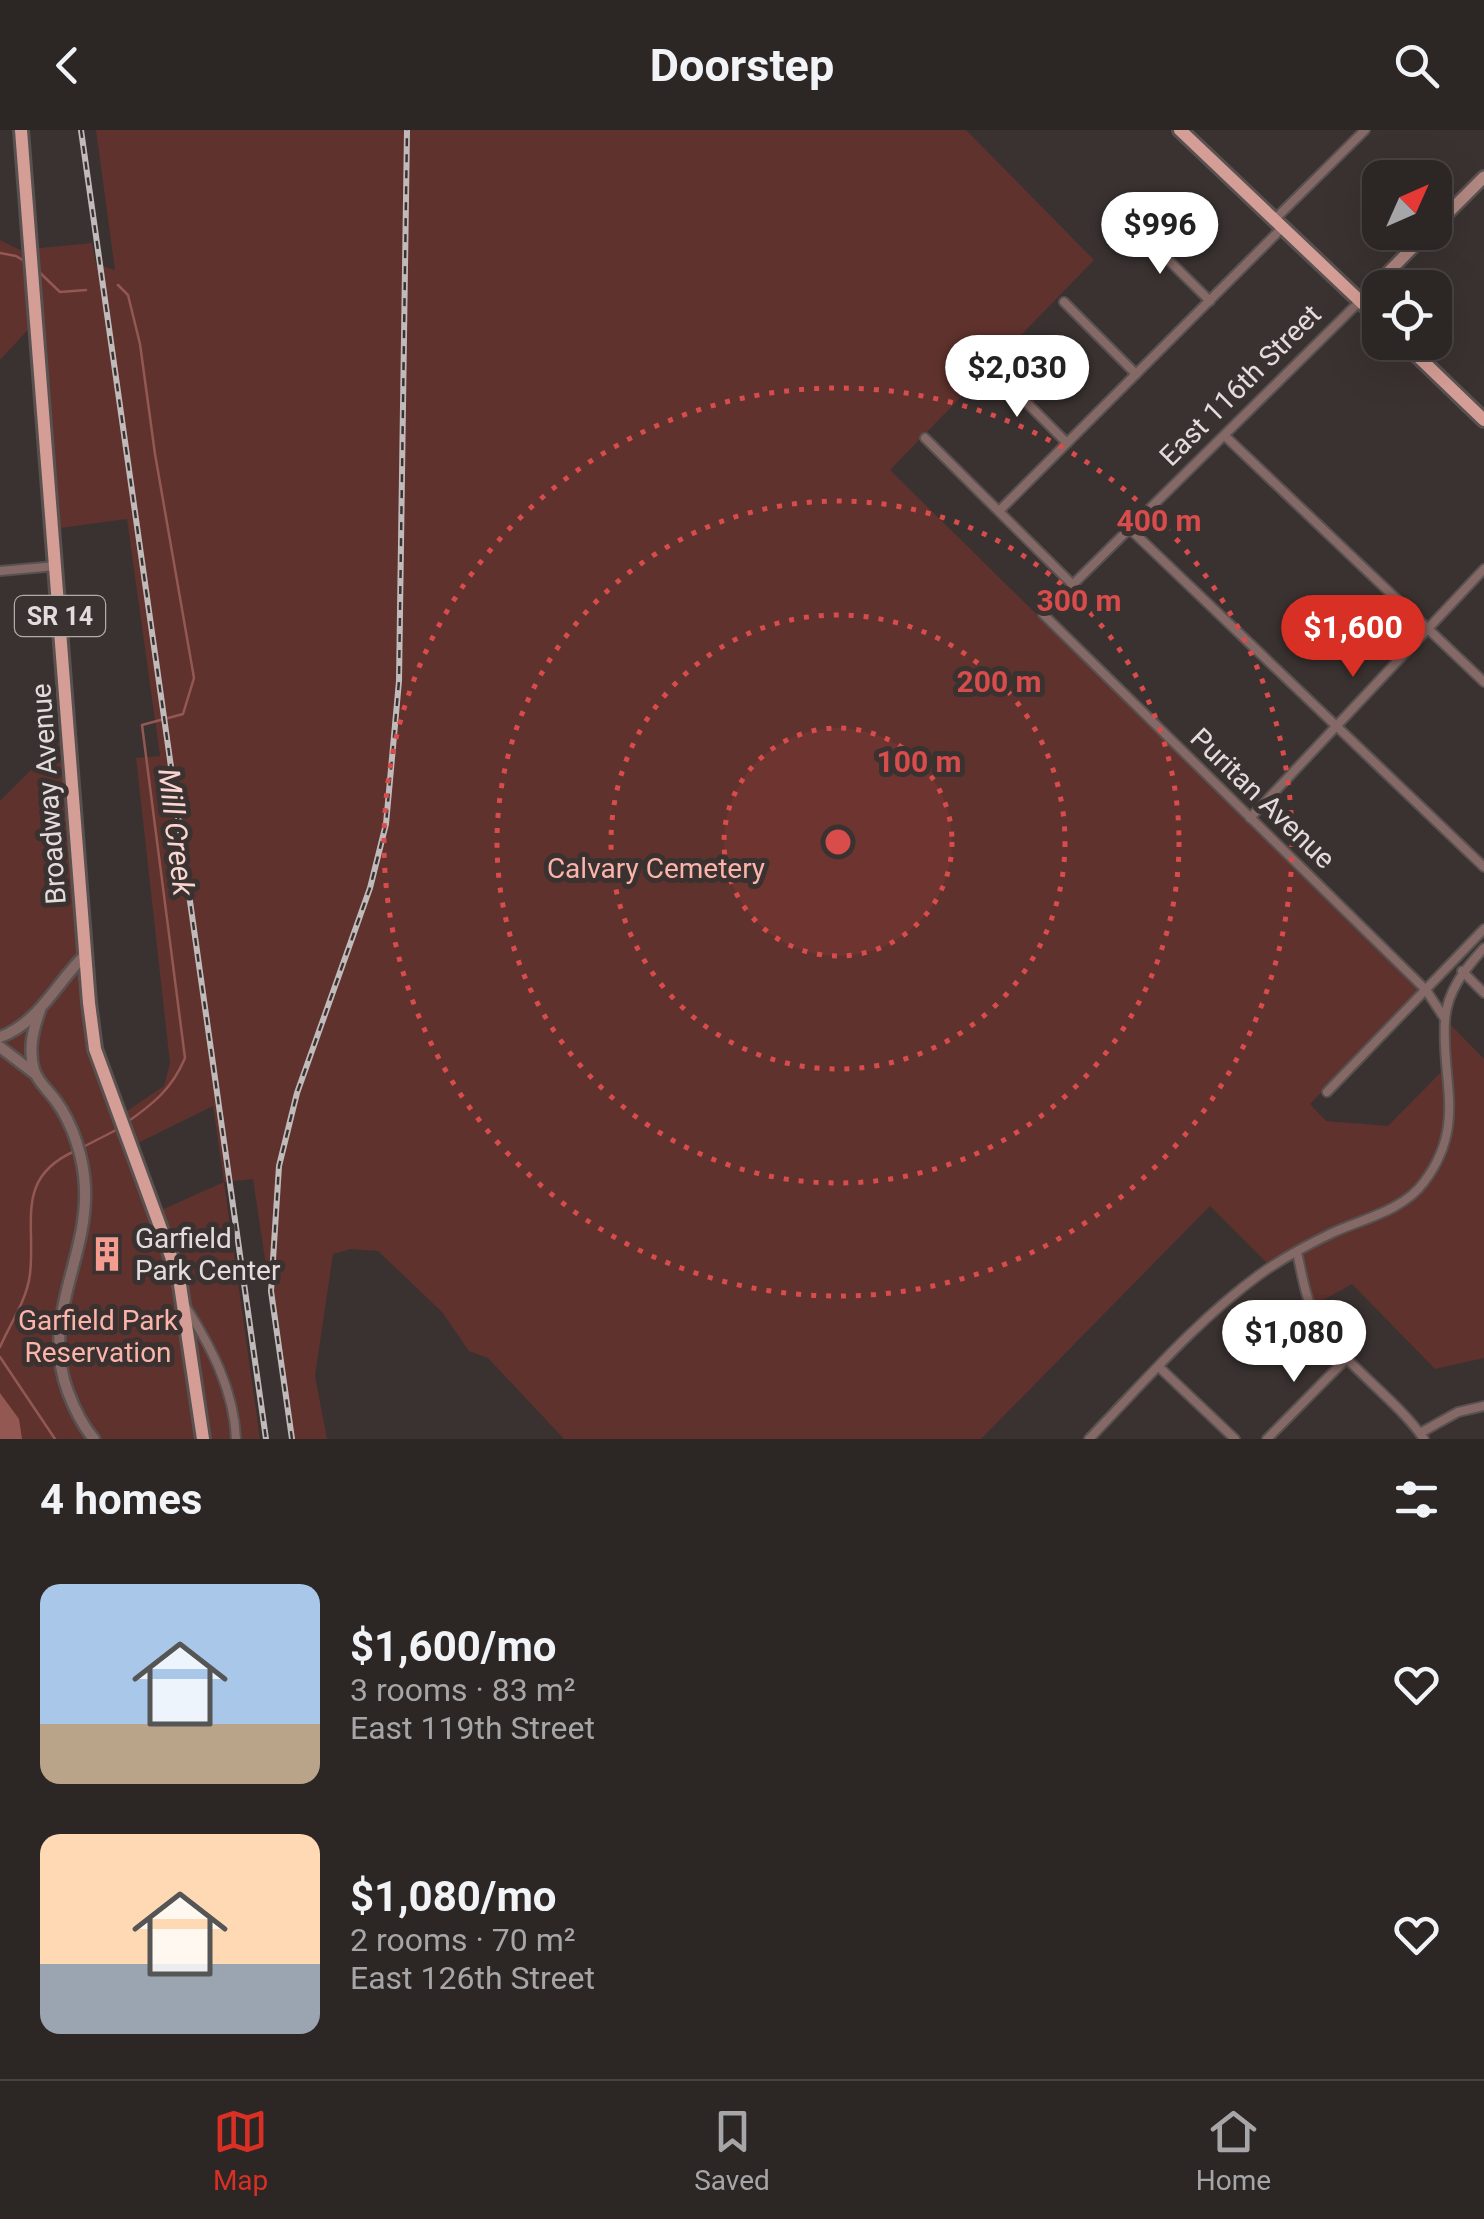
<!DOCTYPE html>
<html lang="en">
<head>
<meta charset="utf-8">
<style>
  :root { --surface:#2c2625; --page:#383232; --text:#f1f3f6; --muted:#a6a5a7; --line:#484342; --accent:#d93025 }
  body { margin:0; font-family:Roboto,sans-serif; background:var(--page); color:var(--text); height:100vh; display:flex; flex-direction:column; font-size:38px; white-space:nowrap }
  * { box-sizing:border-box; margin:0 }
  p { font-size:32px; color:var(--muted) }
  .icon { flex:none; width:55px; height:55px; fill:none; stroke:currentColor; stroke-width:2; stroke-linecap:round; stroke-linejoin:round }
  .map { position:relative; height:1309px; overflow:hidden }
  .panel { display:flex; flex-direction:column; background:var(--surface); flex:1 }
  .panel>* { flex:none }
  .needle { width:65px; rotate:45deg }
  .tools { position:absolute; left:1362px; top:30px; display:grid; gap:20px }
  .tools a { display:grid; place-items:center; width:90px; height:90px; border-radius:20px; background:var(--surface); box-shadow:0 10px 40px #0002,0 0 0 2px var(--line); font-size:50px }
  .price { position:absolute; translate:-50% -85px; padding:0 22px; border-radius:35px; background:#fff; color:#222; font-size:32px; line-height:65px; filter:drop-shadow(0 2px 5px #0008) }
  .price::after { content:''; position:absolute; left:50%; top:60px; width:30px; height:22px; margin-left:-15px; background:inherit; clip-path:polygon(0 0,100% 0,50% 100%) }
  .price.selected { background:var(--accent); color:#fff }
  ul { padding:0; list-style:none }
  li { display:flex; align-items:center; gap:30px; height:250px; padding:0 40px }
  li span { display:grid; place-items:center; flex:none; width:280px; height:200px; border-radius:20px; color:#555 }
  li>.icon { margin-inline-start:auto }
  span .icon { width:120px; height:120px; fill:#fffc; stroke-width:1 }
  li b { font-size:42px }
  h2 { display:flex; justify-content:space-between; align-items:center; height:120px; padding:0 40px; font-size:42px }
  header { display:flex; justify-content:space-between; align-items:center; height:130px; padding:0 40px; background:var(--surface); font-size:45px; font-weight:700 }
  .menu { display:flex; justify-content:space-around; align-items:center; height:140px; border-top:2px solid var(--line); background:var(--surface); font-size:28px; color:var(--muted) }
  .menu a { display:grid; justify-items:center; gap:5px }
  .menu .selected { color:var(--accent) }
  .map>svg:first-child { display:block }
  .green { fill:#5f322d; fill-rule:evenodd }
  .water { fill:#935851 }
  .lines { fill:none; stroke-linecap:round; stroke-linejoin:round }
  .stream { stroke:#935851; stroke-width:2.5 }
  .minor-casing { stroke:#585150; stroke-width:12 }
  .tertiary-casing { stroke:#585150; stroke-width:15 }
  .secondary-casing { stroke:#585150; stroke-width:16 }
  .primary-casing { stroke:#585150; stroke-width:18 }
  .minor { stroke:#856966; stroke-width:8 }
  .tertiary { stroke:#856966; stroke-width:10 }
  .secondary { stroke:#b18781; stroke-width:11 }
  .primary { stroke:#d49d95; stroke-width:12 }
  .rail-casing { stroke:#c0bbba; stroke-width:6 }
  .rail { stroke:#3a3231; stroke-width:2.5; stroke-dasharray:8; stroke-linecap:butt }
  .ring { fill:none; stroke:#d84c4c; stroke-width:5; stroke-dasharray:5 10 }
  .labels { text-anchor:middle; stroke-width:10; stroke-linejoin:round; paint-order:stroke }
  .shield { fill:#3a3231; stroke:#b0aaa9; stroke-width:2.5 }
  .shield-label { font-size:25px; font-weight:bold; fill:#e2dddc }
  .street-label { font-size:28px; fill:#e2dddc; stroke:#3a3231 }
  .park-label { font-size:28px; fill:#fcb3a9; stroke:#3a3231 }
  .poi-label { font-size:28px; fill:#e2dddc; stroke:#3a3231; text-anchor:start }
  .water-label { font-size:30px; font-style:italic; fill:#fbd5d0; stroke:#3a3231 }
  .centre { fill:#d84c4c; stroke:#3a3231; stroke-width:5 }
  .ring-label { font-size:30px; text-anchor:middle; font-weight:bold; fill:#d84c4c; stroke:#3a3231; stroke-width:10; stroke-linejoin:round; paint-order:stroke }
</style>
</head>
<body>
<header><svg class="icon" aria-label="back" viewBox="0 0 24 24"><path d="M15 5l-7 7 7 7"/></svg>Doorstep<svg class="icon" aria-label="search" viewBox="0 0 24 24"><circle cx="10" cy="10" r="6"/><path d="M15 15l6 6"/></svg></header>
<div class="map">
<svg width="1484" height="1309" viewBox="0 0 1484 1309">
  <rect width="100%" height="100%" fill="#3a3231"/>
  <!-- green -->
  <path class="green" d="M 96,0 L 966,0 L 1094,130 L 890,340 L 1420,862 L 1310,974 L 1326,991 L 1388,996 L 1448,935 L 1445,889 L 1484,929 L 1484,1228 L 1435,1239 L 1352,1154 L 1311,1177 L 1297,1122 L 1271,1137 L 1210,1076 L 981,1309 L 564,1309 L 488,1228 L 469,1221 L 442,1182 L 378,1121 L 350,1119 L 333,1124 L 315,1246 L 327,1309 L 292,1309 L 253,1049 L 224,1052 L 260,1309 L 0,1309 L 0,671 L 67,604 L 95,919 L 121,985 L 164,956 L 170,933 L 136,628 L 160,626 L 127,389 L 53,399 L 35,192 L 0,230 L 0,110 L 20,120 L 92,113 L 96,134 L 115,140 ZM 213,976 L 224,1052 L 157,1082 L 132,1016 Z"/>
  <!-- water -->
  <polygon class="water" points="0,1263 19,1289 22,1309 0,1309"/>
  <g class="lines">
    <!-- stream -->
    <g class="stream">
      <polyline points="0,123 16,126 26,132"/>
      <polyline points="37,140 60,162 86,160"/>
      <path d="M 118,155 L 128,165 L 140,214 L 155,324 L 194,548 L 183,584 L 142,595 L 185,928 C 172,959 153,974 126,993"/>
      <polyline points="83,1017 120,998"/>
      <path d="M 0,1217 C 10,1194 27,1170 30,1144 C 36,1093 14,1048 75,1021"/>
      <polyline points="0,1227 55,1309"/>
    </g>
    <defs>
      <g id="minor">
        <polyline points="1273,91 1365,0"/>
        <polyline points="1136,98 1210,171"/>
        <polyline points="1360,171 1043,484 1426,860 1445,889"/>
        <polyline points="1064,172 1136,244"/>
        <polyline points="994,240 1067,313"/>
        <polyline points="1225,306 1484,552"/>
        <polyline points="925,308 1074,456"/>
        <polyline points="1000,380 1282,98"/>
        <polyline points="1131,400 1484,737"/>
        <polyline points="0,441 56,436"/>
        <polyline points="1250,688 1484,439"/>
        <polyline points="1462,841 1484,863"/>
        <polyline points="1327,962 1484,799"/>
        <path d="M 1297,1122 C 1302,1145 1306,1170 1317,1191 C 1338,1230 1396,1268 1424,1309"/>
        <path d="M 186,1177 C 211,1217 234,1260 236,1309"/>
        <polyline points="1159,1237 1235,1309"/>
        <polyline points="1420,1303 1458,1282 1484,1276"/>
        <path d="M 1089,1309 C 1143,1253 1196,1191 1259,1145 C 1281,1129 1307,1115 1332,1103 C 1362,1089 1403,1081 1424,1052 C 1467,995 1441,951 1445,890 C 1447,861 1465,839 1484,818"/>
        <polyline points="1267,1309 1348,1227"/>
      </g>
      <g id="tertiary">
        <path d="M 40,880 C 33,900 28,919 34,940 C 37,951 49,961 56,971 C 73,994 84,1029 85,1058 C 88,1130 40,1188 68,1262 C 74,1278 82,1295 94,1309"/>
        <path d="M 0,907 C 38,894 57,852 85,825"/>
        <polyline points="0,917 34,943"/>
      </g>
      <g id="secondary">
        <polyline points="1435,96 1484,47"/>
        <polyline points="1360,171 1428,102"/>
      </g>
      <g id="primary">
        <polyline points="21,0 89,873 95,919 179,1148 203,1309"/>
        <polyline points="1180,0 1380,190"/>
        <polyline points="1403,212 1484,290"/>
      </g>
    </defs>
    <!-- minor casing -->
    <use href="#minor" class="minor-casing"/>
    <!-- tertiary casing -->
    <use href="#tertiary" class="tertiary-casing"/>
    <!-- secondary casing -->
    <use href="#secondary" class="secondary-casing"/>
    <!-- primary casing -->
    <use href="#primary" class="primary-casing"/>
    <!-- minor -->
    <use href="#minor" class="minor"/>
    <!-- tertiary -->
    <use href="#tertiary" class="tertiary"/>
    <!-- secondary -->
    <use href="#secondary" class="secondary"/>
    <!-- primary -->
    <use href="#primary" class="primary"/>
    <defs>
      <g id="rail">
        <polyline points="81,0 266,1309"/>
        <polyline points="292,1309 271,1161 279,1036 297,963 370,758 386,694 399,551 407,0"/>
      </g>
    </defs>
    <!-- rail casing -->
    <use href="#rail" class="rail-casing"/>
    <!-- rail -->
    <use href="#rail" class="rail"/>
  </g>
  <!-- distance rings -->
  <circle cx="838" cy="712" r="114" fill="#d84c4c" fill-opacity=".12"/>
  <g class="ring">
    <circle cx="838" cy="712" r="114"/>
    <circle cx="838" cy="712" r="227"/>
    <circle cx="838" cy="712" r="341"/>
    <circle cx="838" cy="712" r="454"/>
  </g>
  <!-- icons -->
  <defs>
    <symbol id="building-bare" viewBox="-9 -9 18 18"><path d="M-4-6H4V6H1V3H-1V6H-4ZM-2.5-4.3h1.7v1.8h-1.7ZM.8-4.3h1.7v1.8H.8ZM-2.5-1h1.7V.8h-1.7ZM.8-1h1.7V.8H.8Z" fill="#f59c91" stroke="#3a3231" stroke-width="2.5" paint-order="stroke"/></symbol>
  </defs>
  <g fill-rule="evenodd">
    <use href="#building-bare" x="82" y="1099" width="50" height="50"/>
  </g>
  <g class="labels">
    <!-- shield labels -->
    <rect class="shield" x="15" y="466" width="90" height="40" rx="8"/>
    <g class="shield-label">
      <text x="60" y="495">SR 14</text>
    </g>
    <!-- street labels -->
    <g class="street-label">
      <text transform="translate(1240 255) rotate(-45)" y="10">East 116th Street</text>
      <text transform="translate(48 664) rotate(-94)" y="10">Broadway Avenue</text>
      <text transform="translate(1263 668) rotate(44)" y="10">Puritan Avenue</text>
    </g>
    <!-- park labels -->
    <g class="park-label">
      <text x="656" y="748">Calvary Cemetery</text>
      <text x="98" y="1200">Garfield Park<tspan x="98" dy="32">Reservation</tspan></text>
    </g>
    <!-- poi labels -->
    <g class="poi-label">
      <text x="135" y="1118">Garfield<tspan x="135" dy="32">Park Center</tspan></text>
    </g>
    <!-- water labels -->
    <g class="water-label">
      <text transform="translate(176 702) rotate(83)" y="10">Mill Creek</text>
    </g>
  </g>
  <circle cx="838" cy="712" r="15" class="centre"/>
  <g class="ring-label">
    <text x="1159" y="401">400 m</text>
    <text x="1079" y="481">300 m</text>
    <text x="999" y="562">200 m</text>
    <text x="919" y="642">100 m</text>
  </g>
</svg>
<div class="tools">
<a><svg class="needle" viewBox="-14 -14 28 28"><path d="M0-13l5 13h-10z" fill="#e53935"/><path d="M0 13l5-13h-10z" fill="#a6a5a7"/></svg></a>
<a><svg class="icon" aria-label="locate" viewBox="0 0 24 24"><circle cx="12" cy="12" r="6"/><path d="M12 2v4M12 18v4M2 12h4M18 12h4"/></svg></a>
</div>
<b class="price" style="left:1160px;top:147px">$996</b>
<b class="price" style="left:1017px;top:290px">$2,030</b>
<b class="price selected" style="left:1353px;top:550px">$1,600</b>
<b class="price" style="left:1294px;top:1255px">$1,080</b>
</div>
<section class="panel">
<h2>4 homes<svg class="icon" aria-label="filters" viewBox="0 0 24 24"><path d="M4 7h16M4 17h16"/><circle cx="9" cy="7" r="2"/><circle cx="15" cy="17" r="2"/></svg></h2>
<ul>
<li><span style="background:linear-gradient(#a9c7e8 70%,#b9a48a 0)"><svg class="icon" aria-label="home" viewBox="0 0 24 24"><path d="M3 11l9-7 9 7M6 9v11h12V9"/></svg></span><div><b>$1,600/mo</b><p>3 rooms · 83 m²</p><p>East 119th Street</p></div><svg class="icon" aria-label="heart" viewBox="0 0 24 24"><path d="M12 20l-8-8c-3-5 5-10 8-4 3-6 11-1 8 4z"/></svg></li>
<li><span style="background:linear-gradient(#ffd9b3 65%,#9aa5b1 0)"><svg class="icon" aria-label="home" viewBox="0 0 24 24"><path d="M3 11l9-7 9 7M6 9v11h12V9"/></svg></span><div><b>$1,080/mo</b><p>2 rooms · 70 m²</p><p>East 126th Street</p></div><svg class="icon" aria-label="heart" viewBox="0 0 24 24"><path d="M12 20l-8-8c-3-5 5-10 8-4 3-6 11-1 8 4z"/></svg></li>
</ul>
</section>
<nav class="menu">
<a class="selected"><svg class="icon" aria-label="map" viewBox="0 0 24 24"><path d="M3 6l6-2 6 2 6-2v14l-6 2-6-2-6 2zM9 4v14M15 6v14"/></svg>Map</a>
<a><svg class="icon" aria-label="saved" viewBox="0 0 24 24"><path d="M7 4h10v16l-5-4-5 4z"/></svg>Saved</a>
<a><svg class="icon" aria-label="home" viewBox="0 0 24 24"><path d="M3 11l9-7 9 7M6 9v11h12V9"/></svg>Home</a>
</nav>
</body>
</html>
